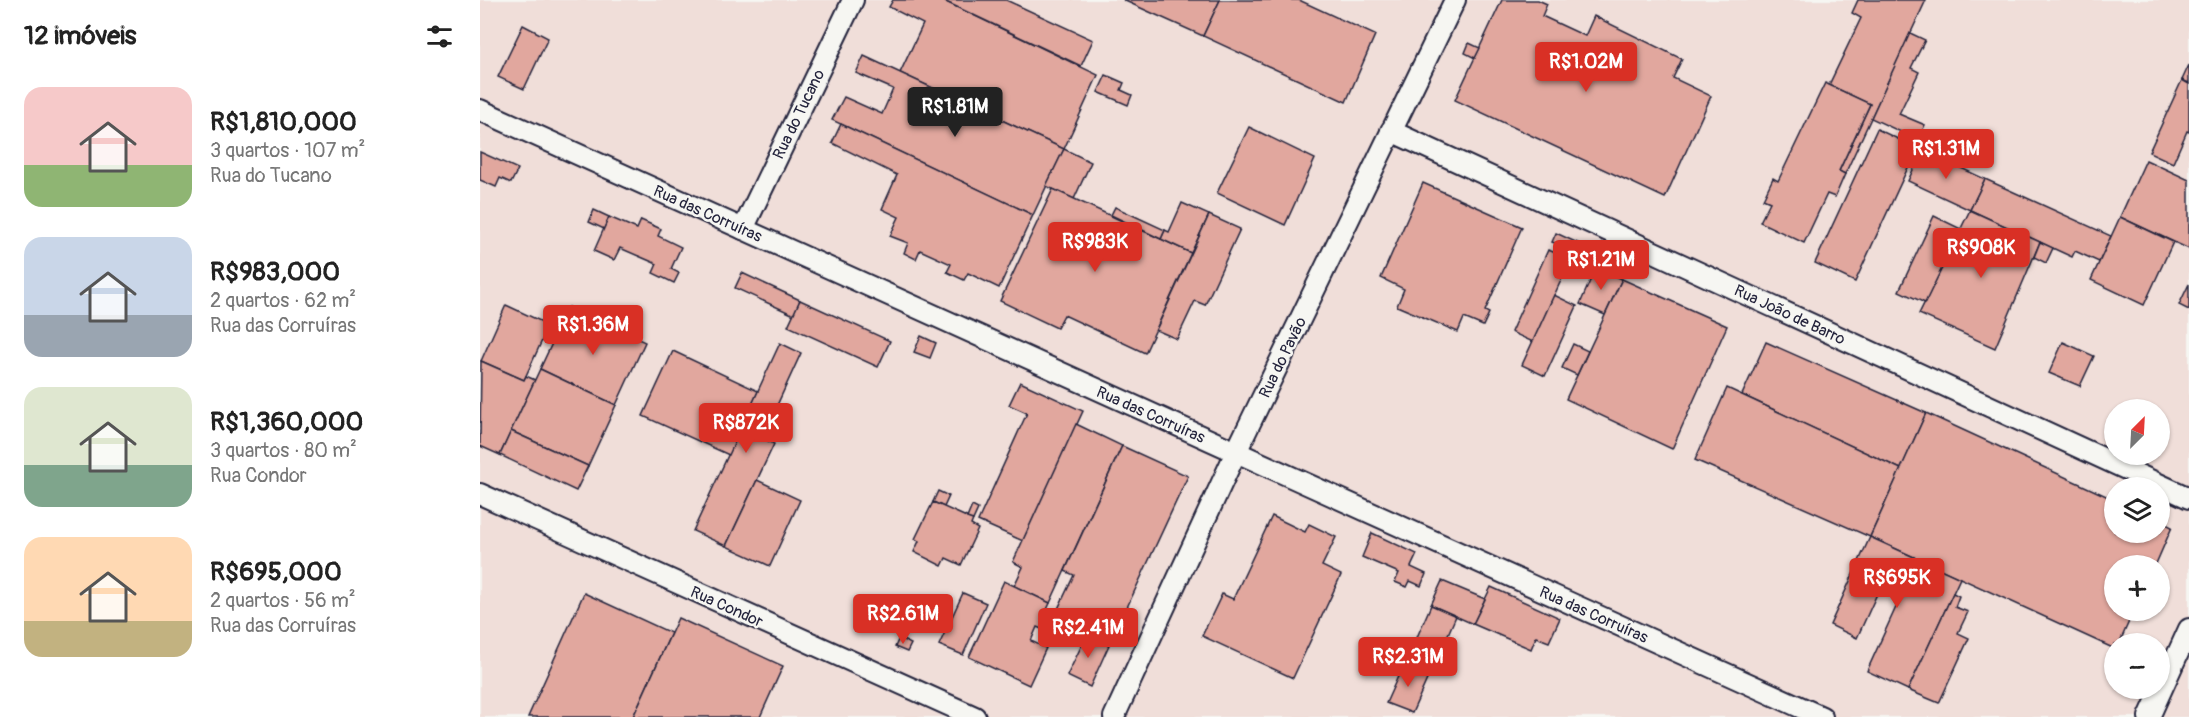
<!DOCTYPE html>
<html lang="pt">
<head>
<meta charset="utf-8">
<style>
  :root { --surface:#fff; --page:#f2f2f2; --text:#222; --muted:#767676; --accent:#d93025 }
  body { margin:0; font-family:Pangolin,sans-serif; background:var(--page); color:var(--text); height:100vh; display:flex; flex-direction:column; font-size:22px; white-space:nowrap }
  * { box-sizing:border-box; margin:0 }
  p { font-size:20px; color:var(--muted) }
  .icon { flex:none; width:33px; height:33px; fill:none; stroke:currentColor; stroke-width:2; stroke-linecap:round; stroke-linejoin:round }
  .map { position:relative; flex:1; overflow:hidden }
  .panel { display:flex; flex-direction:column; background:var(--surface); width:480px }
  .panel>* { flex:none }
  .needle { width:39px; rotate:24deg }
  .fabs { position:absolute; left:1624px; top:399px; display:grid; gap:12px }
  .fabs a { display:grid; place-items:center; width:66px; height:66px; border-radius:50%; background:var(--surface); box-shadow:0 2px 4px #0004; font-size:30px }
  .price { position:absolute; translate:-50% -51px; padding:0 14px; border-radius:6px; background:var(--accent); color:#fff; font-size:20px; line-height:39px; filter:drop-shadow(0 2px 3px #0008) }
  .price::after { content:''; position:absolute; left:50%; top:36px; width:18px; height:14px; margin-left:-9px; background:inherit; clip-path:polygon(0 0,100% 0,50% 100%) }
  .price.active { background:#222; color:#fff }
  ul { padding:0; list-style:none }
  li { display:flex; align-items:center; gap:18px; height:150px; padding:0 24px }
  li span { display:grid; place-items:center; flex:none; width:168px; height:120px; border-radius:18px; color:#555 }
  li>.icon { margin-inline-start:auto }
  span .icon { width:72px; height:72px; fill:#fffc; stroke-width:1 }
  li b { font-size:26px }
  h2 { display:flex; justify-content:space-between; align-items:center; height:72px; padding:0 24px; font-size:26px }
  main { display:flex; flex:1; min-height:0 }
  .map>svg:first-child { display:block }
  .built { fill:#f0ded9; fill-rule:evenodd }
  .building { fill:#e1a79e; stroke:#22223b; stroke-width:1.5 }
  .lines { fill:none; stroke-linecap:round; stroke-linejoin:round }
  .minor-casing { stroke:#22223b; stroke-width:24 }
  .minor { stroke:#f6f6f2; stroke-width:20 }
  .labels { text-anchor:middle; stroke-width:5; stroke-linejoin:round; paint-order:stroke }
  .street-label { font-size:16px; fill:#22223b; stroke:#f6f6f2 }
</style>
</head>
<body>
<main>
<section class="panel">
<h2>12 imóveis<svg class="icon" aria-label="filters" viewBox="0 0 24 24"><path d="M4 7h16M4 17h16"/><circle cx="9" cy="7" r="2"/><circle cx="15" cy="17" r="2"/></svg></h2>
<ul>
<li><span style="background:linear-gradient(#f6c9c9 65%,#8fb573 0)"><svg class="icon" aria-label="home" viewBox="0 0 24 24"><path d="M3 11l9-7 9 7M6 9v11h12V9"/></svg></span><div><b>R$1,810,000</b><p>3 quartos · 107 m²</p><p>Rua do Tucano</p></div></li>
<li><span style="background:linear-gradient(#c9d6e8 65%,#9aa5b1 0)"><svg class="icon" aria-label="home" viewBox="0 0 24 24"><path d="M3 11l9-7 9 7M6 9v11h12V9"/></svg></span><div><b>R$983,000</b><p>2 quartos · 62 m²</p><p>Rua das Corruíras</p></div></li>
<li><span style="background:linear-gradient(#dfe7d0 65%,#7fa58c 0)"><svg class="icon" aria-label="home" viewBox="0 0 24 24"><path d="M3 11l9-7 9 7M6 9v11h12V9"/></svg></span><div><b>R$1,360,000</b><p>3 quartos · 80 m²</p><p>Rua Condor</p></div></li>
<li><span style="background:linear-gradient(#ffd9b3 70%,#c2b280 0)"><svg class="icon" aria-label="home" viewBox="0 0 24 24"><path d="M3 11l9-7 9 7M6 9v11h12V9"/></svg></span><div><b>R$695,000</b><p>2 quartos · 56 m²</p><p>Rua das Corruíras</p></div></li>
</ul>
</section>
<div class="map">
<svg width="1709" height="717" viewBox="0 0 1709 717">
  <rect width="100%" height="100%" fill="#f6f6f2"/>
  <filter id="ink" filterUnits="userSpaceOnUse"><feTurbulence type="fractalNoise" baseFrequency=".0167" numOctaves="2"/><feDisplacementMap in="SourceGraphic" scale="12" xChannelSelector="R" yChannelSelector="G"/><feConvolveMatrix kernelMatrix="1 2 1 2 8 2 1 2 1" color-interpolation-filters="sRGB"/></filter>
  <g filter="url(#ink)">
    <!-- built -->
    <path class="built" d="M 0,0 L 1709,0 L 1709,717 L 0,717 ZM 1635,410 L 1680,410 L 1680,454 L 1635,454 ZM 1635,488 L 1680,488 L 1680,532 L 1635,532 ZM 1635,566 L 1680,566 L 1680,610 L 1635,610 ZM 1635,644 L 1680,644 L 1680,688 L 1635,688 Z"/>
    <!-- building -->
    <g class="building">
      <polygon points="413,0 462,0 618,75 584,149 420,73 443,24 409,7"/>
      <polygon points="462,0 526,0 613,40 601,66"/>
      <polygon points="643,0 740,0 723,36"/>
      <polygon points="740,0 819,0 895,35 866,102 723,36"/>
      <polygon points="1022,0 1058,0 1067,4 1062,16 1105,36 1114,16 1202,59 1193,78 1231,96 1185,198 975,100"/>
      <polygon points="1378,0 1446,0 1365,174 1359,171 1390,104 1349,85 1381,18 1372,13"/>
      <polygon points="43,25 68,38 44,89 18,77"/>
      <polygon points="1430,33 1445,40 1431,68 1439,72 1419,114 1445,125 1438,140 1391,118"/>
      <polygon points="989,43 1000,48 995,58 985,53"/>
      <polygon points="384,56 584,149 553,215 352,120 364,97 402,114 413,89 376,73"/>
      <polygon points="1709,65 1709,83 1702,80"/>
      <polygon points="626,75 644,83 641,90 652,95 648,105 618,92"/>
      <polygon points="1702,80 1709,84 1709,132 1707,131 1693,163 1669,152"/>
      <polygon points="1345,83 1390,104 1359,171 1365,174 1355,197 1347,194 1324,243 1280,222 1290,202 1283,199 1293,178 1298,181"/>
      <polygon points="361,124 553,215 519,288 488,273 484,280 467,272 471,264 440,250 436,259 424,253 428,243 410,236 419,217 402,209 417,175 352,143"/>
      <polygon points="769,127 835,159 805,225 737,193"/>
      <polygon points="1397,129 1437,148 1375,282 1335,263"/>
      <polygon points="584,149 611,162 594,199 566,186"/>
      <polygon points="1442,150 1505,179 1490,210 1428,181"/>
      <polygon points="0,152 38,169 31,183 20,178 16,187 0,180"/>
      <polygon points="1666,160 1709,180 1709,249 1640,217"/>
      <polygon points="1505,179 1631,236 1619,262 1595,251 1592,257 1490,210"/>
      <polygon points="943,183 1042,227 1005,311 1009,313 1003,326 984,318 978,332 917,306 924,289 901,278"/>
      <polygon points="573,189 711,253 665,353 584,315 577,328 520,301"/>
      <polygon points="702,203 729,215 711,253 681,239 685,230 689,232"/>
      <polygon points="635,207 685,230 681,239 631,215"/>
      <polygon points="114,210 129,217 124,229 109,222"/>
      <polygon points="1490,210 1560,242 1515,348 1439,314"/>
      <polygon points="729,215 760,229 725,305 715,301 697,339 676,330"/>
      <polygon points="1454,216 1481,229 1445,303 1419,291"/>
      <polygon points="129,217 157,229 161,220 181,229 178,236 201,247 191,269 199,273 194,283 173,273 177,264 140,248 134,260 114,251"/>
      <polygon points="1640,217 1693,242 1664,305 1611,280"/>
      <polygon points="1076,233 1098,243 1053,342 1031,332 1068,250 1076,253 1080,245 1072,242"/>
      <polygon points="1560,242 1573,248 1566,263 1554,257"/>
      <polygon points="1116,267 1142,279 1125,315 1100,304"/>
      <polygon points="262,273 320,300 314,315 255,288"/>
      <polygon points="1142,279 1247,326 1192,449 1086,399"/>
      <polygon points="1709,284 1709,310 1699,305"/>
      <polygon points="1074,295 1097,306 1065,376 1042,365"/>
      <polygon points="320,300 410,341 398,367 308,326"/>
      <polygon points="26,305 69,325 44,380 1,361"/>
      <polygon points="89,307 165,342 136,405 60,369"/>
      <polygon points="441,336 456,343 450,358 434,352"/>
      <polygon points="1286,342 1446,413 1421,469 1262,395"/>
      <polygon points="1583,342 1614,356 1600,386 1569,373"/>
      <polygon points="300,343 321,353 282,438 294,444 246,546 213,531"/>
      <polygon points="1093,344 1108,351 1097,375 1082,368"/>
      <polygon points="193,351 278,391 249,455 163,416"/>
      <polygon points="1,361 44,380 46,376 55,380 20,455 0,446"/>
      <polygon points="60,369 136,405 108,466 31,431"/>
      <polygon points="540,382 603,411 543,541 498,521 547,413 529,405"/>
      <polygon points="1247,388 1421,469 1390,537 1215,460"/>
      <polygon points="1446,413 1635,500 1635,532 1680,532 1680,521 1692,527 1675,566 1635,566 1635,610 1654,610 1639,644 1635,644 1635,649 1390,537"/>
      <polygon points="596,424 642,446 570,603 534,586 543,567 533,562"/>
      <polygon points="31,431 108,466 96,491 20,455"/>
      <polygon points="642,446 708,476 636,631 599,614 596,620 577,611 594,575 585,571"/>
      <polygon points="277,480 320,500 290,566 246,546"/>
      <polygon points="458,491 469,496 464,507 453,502"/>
      <polygon points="453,502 493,520 491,525 498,529 481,565 466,558 462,566 434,552 439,541 435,539"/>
      <polygon points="492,506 498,509 493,520 487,518"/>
      <polygon points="792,516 825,532 829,524 856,537 842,566 861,575 813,678 722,636 742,594 753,599"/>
      <polygon points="892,533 937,554 931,567 946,574 941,586 930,581 927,587 915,582 919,573 882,557"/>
      <polygon points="1390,537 1480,578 1428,690 1387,671 1427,583 1406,574 1377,638 1350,625"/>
      <polygon points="524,581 570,603 564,616 571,619 566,631 557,627 551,641 566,648 549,685 489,657"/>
      <polygon points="962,581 1005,599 993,624 951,605"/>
      <polygon points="1011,587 1080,618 1069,642 1056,637 1051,649 993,624"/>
      <polygon points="104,593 191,633 153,717 48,717"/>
      <polygon points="483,593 506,603 483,655 459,645"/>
      <polygon points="1473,593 1479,596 1475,607 1488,612 1478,633 1489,638 1459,703 1428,690"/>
      <polygon points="951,605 976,616 959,655 934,644"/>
      <polygon points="198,618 303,666 280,717 153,717"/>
      <polygon points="610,628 618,632 615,639 629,645 610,687 587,676"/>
      <polygon points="419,638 431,644 427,652 415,647"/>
      <polygon points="931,649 957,661 953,669 928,658"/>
      <polygon points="924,663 949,675 932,713 906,703"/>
    </g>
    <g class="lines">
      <defs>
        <g id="minor">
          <polyline points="0,110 1342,717"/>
          <polyline points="911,131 1709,498"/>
          <polyline points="263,229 373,0"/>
          <polyline points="0,494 495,717"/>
          <polyline points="634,717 756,452 975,0"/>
          <polyline points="1669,717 1709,629"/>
        </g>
      </defs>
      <!-- minor casing -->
      <use href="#minor" class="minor-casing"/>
      <!-- minor -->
      <use href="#minor" class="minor"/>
    </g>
  </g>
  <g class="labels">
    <!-- street labels -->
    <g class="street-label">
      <text transform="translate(318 114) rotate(-64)" y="6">Rua do Tucano</text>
      <text transform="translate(228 213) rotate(24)" y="6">Rua das Corruíras</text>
      <text transform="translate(1310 314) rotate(25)" y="6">Rua João de Barro</text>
      <text transform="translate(802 357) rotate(-64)" y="6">Rua do Pavão</text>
      <text transform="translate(671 414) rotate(24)" y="6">Rua das Corruíras</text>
      <text transform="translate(247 606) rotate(24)" y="6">Rua Condor</text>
      <text transform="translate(1114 614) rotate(24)" y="6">Rua das Corruíras</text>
    </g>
  </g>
</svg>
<div class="fabs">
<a><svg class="needle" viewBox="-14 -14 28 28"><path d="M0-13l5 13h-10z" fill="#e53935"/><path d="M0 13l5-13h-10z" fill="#767676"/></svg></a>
<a><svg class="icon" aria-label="layers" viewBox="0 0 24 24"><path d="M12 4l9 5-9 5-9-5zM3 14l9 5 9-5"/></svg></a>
<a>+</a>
<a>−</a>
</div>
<b class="price" style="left:1106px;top:93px">R$1.02M</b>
<b class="price active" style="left:475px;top:138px">R$1.81M</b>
<b class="price" style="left:1466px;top:180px">R$1.31M</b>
<b class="price" style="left:615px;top:273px">R$983K</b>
<b class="price" style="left:1501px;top:279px">R$908K</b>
<b class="price" style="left:1121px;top:291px">R$1.21M</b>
<b class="price" style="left:113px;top:356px">R$1.36M</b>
<b class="price" style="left:266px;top:454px">R$872K</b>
<b class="price" style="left:1417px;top:609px">R$695K</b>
<b class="price" style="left:423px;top:645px">R$2.61M</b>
<b class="price" style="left:608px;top:659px">R$2.41M</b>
<b class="price" style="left:928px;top:688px">R$2.31M</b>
</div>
</main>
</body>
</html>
